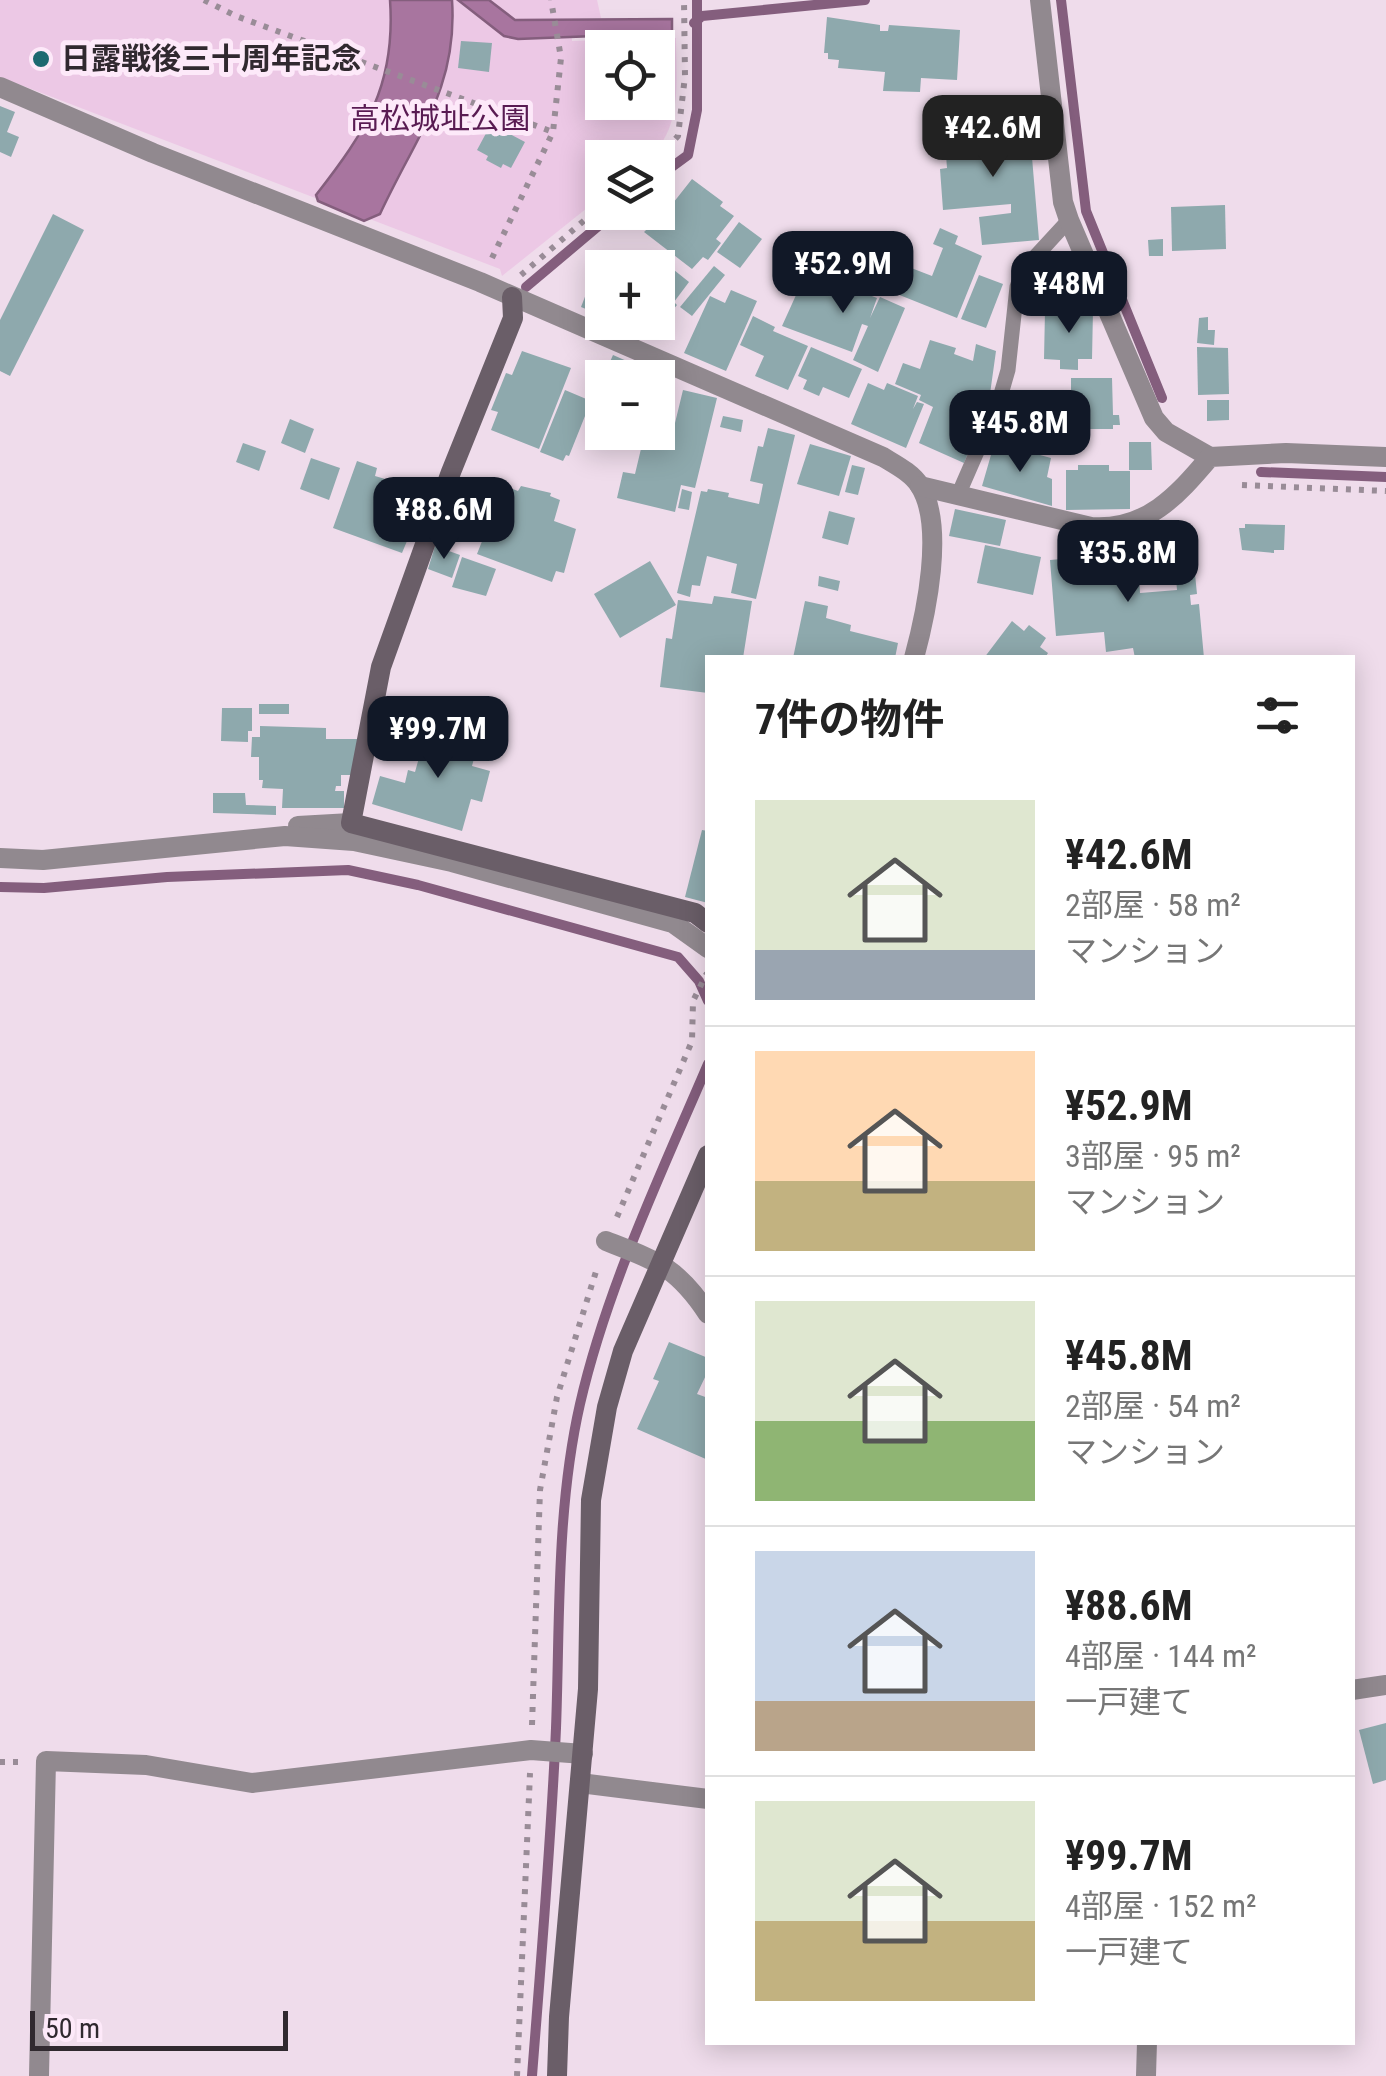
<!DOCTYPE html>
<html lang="ja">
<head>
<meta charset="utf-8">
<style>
  :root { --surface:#fff; --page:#f6f6f6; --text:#222; --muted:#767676; --line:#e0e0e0; --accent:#111827 }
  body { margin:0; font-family:"Roboto Condensed","Noto Sans JP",sans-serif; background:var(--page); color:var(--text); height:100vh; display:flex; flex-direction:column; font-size:38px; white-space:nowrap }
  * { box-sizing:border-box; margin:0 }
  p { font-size:32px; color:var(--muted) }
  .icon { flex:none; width:55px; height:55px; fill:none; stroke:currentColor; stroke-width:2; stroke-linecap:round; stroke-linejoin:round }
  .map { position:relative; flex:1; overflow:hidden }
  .panel { position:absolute; left:705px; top:655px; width:650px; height:1390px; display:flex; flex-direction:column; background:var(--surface); border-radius:0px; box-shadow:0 5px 25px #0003 }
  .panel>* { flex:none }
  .fabs { position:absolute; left:585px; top:30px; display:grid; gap:20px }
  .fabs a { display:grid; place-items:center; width:90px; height:90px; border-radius:0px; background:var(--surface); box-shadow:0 5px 25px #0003; font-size:50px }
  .scale { position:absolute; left:30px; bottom:25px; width:258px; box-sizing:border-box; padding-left:10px; border:5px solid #30292f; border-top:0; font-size:28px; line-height:35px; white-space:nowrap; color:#30292f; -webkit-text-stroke:8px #fde9f9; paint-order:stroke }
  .price { position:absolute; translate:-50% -85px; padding:0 22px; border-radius:20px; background:var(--accent); color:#fff; font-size:32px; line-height:65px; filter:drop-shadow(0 2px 5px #0008) }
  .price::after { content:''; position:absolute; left:50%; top:60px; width:30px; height:22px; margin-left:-15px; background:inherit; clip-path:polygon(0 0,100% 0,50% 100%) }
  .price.on { background:#222; color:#fff }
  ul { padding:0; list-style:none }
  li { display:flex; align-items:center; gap:30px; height:250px; padding:0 50px }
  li+li { border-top:2px solid var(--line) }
  li span { display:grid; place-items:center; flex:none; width:280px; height:200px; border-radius:0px; color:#555 }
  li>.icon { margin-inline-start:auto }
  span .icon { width:120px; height:120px; fill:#fffc; stroke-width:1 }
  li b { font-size:42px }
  h2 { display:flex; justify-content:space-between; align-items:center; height:120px; padding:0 50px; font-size:42px }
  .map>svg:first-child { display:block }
  .green { fill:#ecc8e5; fill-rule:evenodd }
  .water { fill:#a8759f; stroke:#845e7d; stroke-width:2.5 }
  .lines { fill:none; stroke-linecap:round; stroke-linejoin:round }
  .stream { stroke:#845e7d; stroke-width:10 }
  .building { fill:#8ea9ad }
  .path { stroke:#998c97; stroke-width:6; stroke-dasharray:5 8; stroke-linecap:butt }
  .lane { stroke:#91898f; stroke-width:15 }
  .street { stroke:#91898f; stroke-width:20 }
  .secondary { stroke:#6a5e68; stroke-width:20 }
  .poi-dot { fill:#1d6971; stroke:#fde9f9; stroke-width:4 }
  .labels { text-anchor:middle; stroke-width:10; stroke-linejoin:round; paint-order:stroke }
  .poi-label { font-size:30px; font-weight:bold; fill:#30292f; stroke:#fde9f9; text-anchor:start }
  .park-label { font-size:30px; fill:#591b52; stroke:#fde9f9 }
</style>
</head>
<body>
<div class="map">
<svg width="1386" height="2076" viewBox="0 0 1386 2076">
  <rect width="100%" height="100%" fill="#efdceb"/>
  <!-- green -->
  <path class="green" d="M 0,0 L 597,0 L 601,18 L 572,19 L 572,41 L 676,38 C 676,80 683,128 649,157 L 602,158 L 602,196 L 502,276 L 500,269 L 0,77 ZM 602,48 L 658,48 L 658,102 L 602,102 Z"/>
  <!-- water -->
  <g class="water">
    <path d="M 390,0 L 452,0 C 458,88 416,136 380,214 L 364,221 L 318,201 L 316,195 C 366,131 396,85 390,0 Z"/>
    <polygon points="458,0 489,0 515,20 672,19 672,33 518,39 504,36"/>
  </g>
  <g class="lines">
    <!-- stream -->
    <g class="stream">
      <polyline points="1061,0 1086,211 1162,398"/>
      <polyline points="694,23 702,16 865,0"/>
      <polyline points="658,177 688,155 697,110 697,0"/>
      <polyline points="526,287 615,212"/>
      <polyline points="1261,472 1386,477"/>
      <polyline points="0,887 44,888 167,877 348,870 418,885 678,957 699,981 708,1001"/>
      <path d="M 532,2076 C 541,1960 551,1844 556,1728 C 560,1622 556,1509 580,1404 C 607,1287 661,1174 708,1064"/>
    </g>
  </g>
  <!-- building -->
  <g class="building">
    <polygon points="827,17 880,25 880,31 888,31 889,25 960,30 957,80 921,78 920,92 883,91 885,72 838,68 839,60 828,59 828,53 824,53"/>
    <polygon points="461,41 492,43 489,72 458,68"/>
    <polygon points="0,106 15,112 7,132 19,137 11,157 0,152"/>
    <polygon points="1029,122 1039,240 982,245 979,217 1011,213 1011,204 943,210 940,169 947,168 944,130 996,125 999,158 1004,158 1001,125"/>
    <polygon points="491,124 525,142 511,168 503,164 501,168 486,160 488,156 477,150"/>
    <polygon points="692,179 723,202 720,206 734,216 716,239 721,243 708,260 703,257 692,269 644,232 647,229 624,212 658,212 658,207 666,212"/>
    <polygon points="1225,205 1226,249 1172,251 1171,207"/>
    <polygon points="53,214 84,230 10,376 0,371 0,320"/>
    <polygon points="739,222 762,239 740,268 717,252"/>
    <polygon points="940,228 958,236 955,244 982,256 957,318 857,278 866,256 878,261 880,256 932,276 943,248 933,244"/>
    <polygon points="1163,239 1163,256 1149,256 1148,240"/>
    <polygon points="649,250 689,282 674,302 677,305 649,338 613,322 658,322 658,268 635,268"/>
    <polygon points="1062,260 1069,260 1087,292 1066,304 1048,272"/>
    <polygon points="811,262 844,274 841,284 877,298 870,318 880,297 905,308 878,372 853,360 868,326 862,324 852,352 782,326"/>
    <polygon points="714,266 725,275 692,316 680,307"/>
    <polygon points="979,275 1003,284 986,328 961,319"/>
    <polygon points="588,289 602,295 598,314 581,307"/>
    <polygon points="731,290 757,301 726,371 684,353 710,296 725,303"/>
    <polygon points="1082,305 1082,310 1093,310 1092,359 1078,359 1078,370 1060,369 1060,360 1044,359 1045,311 1066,311 1067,306"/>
    <polygon points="753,316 775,327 773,331 808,346 788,390 755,376 764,356 740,345"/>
    <polygon points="1208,317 1208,330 1215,330 1214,345 1197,343 1199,318"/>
    <polygon points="930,340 956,348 954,354 973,361 976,344 996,351 989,401 964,463 919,443 933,407 919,400 921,395 895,384 903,363 920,369"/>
    <polygon points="811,347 862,369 849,398 823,387 819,396 803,389 807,380 798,376"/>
    <polygon points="1197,347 1228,348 1229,394 1198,395"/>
    <polygon points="522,351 571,368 539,449 491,430 498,412 491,410 506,373 512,375"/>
    <polygon points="613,355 636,365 631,378 603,378"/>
    <polygon points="1071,378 1112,378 1113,415 1119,415 1120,425 1113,425 1113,429 1071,429"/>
    <polygon points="868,383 884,390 887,383 918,396 913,409 917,402 924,404 906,448 851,424"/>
    <polygon points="565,390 591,401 569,456 566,455 563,461 540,452"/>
    <polygon points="683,390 717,398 695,488 681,485 675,512 617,498 623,472 635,474 645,432 658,432 658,419 675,423"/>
    <polygon points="1207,400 1229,400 1229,420 1207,421"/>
    <polygon points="723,416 743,420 741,432 720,427"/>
    <polygon points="290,419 314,429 305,453 281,443"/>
    <polygon points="768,428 795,435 756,599 731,593 737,564 707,556 700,586 692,585 690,597 677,593 701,491 707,492 708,489 729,493 728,497 759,504 763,484 750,481 758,446 763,447"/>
    <polygon points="1129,442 1151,442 1152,470 1129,470"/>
    <polygon points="243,443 266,451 259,471 236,462"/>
    <polygon points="810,444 851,456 839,496 797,484"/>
    <polygon points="993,448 1016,454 1018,449 1051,458 1047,477 1052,479 1052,506 982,486"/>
    <polygon points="311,458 340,468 329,500 300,489"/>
    <polygon points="357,461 377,468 375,476 392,481 391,485 429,501 417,530 412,529 402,553 333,528"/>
    <polygon points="852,465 865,468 858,495 845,492"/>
    <polygon points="1078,465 1109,465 1109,471 1130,471 1130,509 1066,510 1066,470 1078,470"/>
    <polygon points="521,486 551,493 550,496 560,500 554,521 576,529 564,573 556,571 552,582 477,554 498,501 505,503 510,488 518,491"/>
    <polygon points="682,489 692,492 689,510 678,508"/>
    <polygon points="955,509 1006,520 1000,546 949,536"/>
    <polygon points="829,511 855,518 848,545 822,538"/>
    <polygon points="1245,524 1285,525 1284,550 1274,550 1274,553 1242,550 1239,528 1245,528"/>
    <polygon points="1192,544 1197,594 1190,595 1191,605 1199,604 1204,658 1135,658 1133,648 1106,652 1104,632 1056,636 1050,560 1097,556 1097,547 1122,545 1122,550 1137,549 1140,593 1177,590 1174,555 1184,554 1184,545"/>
    <polygon points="985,545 1041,557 1033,595 977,583"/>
    <polygon points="435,546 460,555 452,578 428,569"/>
    <polygon points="462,557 496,569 486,596 452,587"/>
    <polygon points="650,561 676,605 620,638 594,594"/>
    <polygon points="819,576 840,581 838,591 818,586"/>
    <polygon points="714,596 752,601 743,658 708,658 708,693 660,687 666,638 672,639 678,600 712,604"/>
    <polygon points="805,601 828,606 826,618 851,625 850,631 898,643 895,658 793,658"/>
    <polygon points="1012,621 1024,631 1029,625 1046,638 1040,647 1048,653 1045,658 984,658"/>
    <rect x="259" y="704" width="30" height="10"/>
    <polygon points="222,708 252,708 252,731 248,731 248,742 221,741"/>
    <polygon points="260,726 326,728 326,739 359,739 353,775 341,775 341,786 336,786 335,791 344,791 344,808 282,808 283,789 262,788 263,780 259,780 259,757 251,757 252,737 260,737"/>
    <polygon points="428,726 480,736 472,766 490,771 482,802 471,799 462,831 372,804 380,776 405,783 408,770 415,772"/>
    <polygon points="213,793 245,793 246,805 276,806 276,815 213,813"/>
    <polygon points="702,830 708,831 708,903 685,897"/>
    <polygon points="669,1342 708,1358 708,1371 697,1394 708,1398 708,1460 637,1429 659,1381 653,1379"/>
    <polygon points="1386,1723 1386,1780 1373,1784 1359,1730"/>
  </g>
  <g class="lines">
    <!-- path -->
    <g class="path">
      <polyline points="204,0 236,16 553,132"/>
      <polyline points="658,158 678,136 685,76 684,0"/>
      <polyline points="492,258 553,132 561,58 551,0"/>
      <polyline points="521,275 602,205"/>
      <polyline points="1242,485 1386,491"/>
      <polyline points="617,1217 692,1041 693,1001 707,973"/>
      <polyline points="532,1725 540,1490 557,1397 598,1265"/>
      <polyline points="0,1762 20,1762"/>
      <polyline points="517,2076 530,1773"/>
    </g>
    <!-- lane -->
    <polyline class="lane" points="959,493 999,401 1008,370 1017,287 1023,270 1069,220"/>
    <!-- street -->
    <g class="street">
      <polyline points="1040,0 1063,202 1069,220 1154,418 1166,432 1210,457"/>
      <path d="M 0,87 L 153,153 L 480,282 L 883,457 C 896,465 912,473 920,486 C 945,526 926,614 914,658"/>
      <path d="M 920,486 L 1091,527 C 1146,531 1177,496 1210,457 L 1286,453 L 1386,457"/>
      <polyline points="298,826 351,823"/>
      <polyline points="0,858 43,860 285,836 354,841 452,862 673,923 708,948"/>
      <path d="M 606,1241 C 657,1261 677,1267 708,1314"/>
      <polyline points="1352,1690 1386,1685"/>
      <polyline points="580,1783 708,1799"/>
      <polyline points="39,2076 46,1761 146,1765 252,1783 531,1750 583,1754"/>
      <polyline points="1146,2076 1147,2042"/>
    </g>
    <!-- secondary -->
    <g class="secondary">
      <polyline points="512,297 513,318 451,472 381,667 351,823 695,913 708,923"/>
      <polyline points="557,2076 559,2017 588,1689 591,1500 607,1407 623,1351 708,1155"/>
    </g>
  </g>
  <!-- markers -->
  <circle class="poi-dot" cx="41" cy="59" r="10"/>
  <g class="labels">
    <!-- poi labels -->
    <g class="poi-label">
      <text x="61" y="69">日露戦後三十周年記念</text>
    </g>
    <!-- park labels -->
    <g class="park-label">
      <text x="440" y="129">高松城址公園</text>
    </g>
  </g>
</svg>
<div class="fabs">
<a><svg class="icon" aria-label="locate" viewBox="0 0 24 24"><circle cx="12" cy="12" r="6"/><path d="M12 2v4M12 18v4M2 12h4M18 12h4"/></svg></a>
<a><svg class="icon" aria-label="layers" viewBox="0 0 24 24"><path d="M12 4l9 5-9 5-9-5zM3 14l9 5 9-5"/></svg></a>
<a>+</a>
<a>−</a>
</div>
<div class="scale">50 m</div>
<b class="price on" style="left:993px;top:180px">¥42.6M</b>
<b class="price" style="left:843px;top:316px">¥52.9M</b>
<b class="price" style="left:1069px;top:336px">¥48M</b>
<b class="price" style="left:1020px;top:475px">¥45.8M</b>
<b class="price" style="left:444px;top:562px">¥88.6M</b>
<b class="price" style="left:1128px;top:605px">¥35.8M</b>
<b class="price" style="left:438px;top:781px">¥99.7M</b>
<section class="panel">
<h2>7件の物件<svg class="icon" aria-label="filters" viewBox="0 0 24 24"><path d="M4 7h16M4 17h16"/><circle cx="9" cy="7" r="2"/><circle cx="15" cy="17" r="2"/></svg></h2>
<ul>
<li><span style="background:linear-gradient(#dfe7d0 75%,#9aa5b1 0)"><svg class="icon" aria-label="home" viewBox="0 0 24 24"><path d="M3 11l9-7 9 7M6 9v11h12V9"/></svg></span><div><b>¥42.6M</b><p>2部屋 · 58 m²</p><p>マンション</p></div></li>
<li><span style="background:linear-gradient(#ffd9b3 65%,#c2b280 0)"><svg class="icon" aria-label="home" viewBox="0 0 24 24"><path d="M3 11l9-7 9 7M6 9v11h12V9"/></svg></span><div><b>¥52.9M</b><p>3部屋 · 95 m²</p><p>マンション</p></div></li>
<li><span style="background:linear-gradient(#dfe7d0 60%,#8fb573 0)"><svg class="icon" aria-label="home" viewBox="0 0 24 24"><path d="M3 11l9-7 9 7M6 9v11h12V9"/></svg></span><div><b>¥45.8M</b><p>2部屋 · 54 m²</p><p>マンション</p></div></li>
<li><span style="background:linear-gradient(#c9d6e8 75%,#b9a48a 0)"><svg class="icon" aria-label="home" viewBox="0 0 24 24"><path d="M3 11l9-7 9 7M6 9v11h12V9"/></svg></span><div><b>¥88.6M</b><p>4部屋 · 144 m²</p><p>一戸建て</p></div></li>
<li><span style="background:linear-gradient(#dfe7d0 60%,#c2b280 0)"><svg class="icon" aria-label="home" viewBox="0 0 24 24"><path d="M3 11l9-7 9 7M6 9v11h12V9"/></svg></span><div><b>¥99.7M</b><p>4部屋 · 152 m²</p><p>一戸建て</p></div></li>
</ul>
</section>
</div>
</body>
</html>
